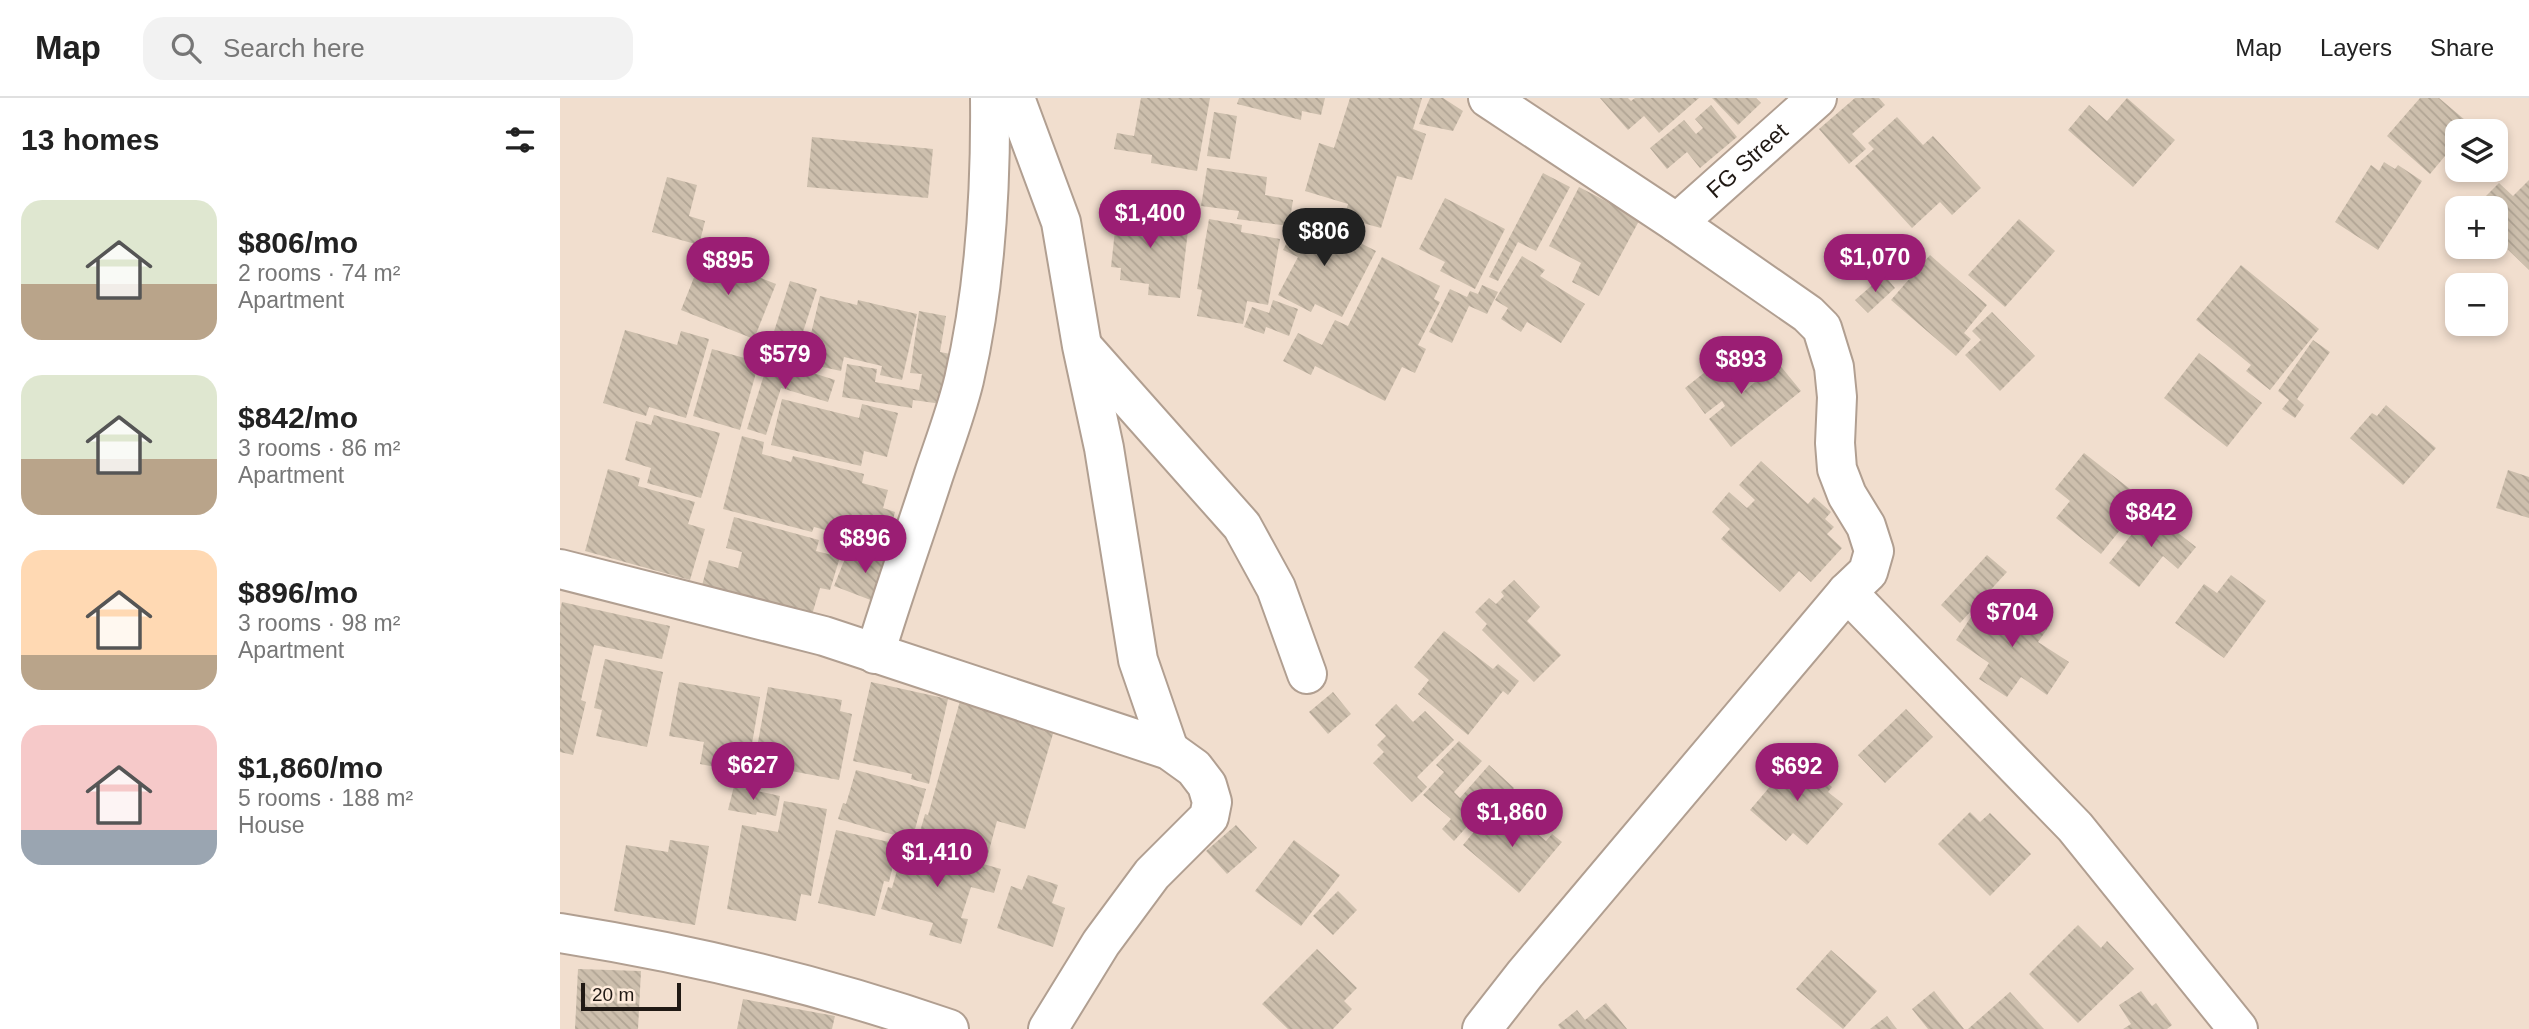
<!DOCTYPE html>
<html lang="en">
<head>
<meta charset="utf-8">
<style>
  :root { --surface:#fff; --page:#f2f2f2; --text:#222; --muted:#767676; --line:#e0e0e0; --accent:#9b1e74 }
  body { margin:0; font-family:Helvetica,sans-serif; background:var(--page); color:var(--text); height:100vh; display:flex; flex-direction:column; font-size:26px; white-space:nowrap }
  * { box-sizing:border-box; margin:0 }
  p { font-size:23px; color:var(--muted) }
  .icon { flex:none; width:38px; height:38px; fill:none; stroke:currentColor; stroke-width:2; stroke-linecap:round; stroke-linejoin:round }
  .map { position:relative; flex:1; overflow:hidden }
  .drawer { display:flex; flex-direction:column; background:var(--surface); width:560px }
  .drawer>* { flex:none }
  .fabs { position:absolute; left:1885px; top:21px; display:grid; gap:14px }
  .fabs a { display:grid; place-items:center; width:63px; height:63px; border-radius:14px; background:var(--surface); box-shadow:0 4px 10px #0003; font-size:35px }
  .scale { position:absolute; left:21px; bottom:18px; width:100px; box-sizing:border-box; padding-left:7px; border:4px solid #201914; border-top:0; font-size:19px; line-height:24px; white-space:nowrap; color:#201914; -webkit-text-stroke:5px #feebdb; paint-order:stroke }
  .price { position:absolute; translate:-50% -60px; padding:0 16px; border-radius:24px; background:var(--accent); color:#fff; font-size:23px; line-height:46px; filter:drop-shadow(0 2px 4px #0008) }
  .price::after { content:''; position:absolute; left:50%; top:42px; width:21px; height:16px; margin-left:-10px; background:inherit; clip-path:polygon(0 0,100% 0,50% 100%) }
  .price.on { background:#222; color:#fff }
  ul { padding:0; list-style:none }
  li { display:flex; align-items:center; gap:21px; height:175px; padding:0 21px }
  li span { display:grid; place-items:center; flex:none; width:196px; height:140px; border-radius:21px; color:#555 }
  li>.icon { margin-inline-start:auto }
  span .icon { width:84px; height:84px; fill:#fffc; stroke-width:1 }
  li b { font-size:30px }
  h2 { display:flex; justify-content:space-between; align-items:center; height:84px; padding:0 21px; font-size:30px }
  header { display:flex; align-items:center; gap:42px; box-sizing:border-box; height:98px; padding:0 35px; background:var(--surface); border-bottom:2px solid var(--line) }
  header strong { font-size:33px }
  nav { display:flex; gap:38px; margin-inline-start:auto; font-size:24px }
  .search { width:490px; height:63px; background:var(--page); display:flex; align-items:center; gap:18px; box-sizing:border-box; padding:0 24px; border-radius:21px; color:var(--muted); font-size:26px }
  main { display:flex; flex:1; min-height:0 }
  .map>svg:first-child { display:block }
  .building { fill:url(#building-back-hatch) }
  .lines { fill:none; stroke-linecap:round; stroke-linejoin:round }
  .minor-casing { stroke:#b19f91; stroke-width:42 }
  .minor { stroke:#fff; stroke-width:38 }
  .labels { text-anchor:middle; stroke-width:6; stroke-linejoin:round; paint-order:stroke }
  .street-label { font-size:23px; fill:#201914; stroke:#feebdb }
</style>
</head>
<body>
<header>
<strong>Map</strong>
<div class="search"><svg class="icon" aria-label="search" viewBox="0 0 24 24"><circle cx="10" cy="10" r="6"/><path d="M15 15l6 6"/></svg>Search here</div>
<nav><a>Map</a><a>Layers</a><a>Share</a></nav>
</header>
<main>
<section class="drawer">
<h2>13 homes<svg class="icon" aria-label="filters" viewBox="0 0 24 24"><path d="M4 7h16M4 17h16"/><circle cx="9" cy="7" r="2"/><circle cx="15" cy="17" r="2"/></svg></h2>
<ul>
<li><span style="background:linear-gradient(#dfe7d0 60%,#b9a48a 0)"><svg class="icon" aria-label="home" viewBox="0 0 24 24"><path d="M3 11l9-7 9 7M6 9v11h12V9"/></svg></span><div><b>$806/mo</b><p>2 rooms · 74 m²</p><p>Apartment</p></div></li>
<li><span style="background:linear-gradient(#dfe7d0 60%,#b9a48a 0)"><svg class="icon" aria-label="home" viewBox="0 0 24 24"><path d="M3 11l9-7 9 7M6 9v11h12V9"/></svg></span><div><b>$842/mo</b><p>3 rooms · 86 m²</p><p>Apartment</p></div></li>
<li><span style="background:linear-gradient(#ffd9b3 75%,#b9a48a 0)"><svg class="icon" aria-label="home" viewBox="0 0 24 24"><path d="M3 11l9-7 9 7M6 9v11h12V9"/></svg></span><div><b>$896/mo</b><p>3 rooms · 98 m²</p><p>Apartment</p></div></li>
<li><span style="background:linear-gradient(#f6c9c9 75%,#9aa5b1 0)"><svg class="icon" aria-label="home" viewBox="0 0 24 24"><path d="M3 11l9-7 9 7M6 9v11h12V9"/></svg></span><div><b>$1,860/mo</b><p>5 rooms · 188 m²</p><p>House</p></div></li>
</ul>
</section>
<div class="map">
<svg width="1969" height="931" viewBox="0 0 1969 931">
  <defs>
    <pattern id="building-back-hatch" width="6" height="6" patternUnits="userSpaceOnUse" patternTransform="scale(1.75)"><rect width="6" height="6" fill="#cdbfad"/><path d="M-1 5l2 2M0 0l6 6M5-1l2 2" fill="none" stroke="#b0a494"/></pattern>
  </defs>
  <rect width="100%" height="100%" fill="#f1dece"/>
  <!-- building -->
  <g class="building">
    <polygon points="581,0 650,0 637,73 591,65 592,57 554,51 557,35 574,38"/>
    <polygon points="679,0 765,0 761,17 742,13 741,22 677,6"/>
    <polygon points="790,0 862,0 853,31 866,36 852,82 837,78 821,130 784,120 788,106 745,93 759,45 774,50"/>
    <polygon points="870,0 883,0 903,13 893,33 859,26"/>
    <polygon points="1040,0 1068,0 1071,3 1075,0 1139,0 1099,35 1084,18 1068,32"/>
    <polygon points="1152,0 1196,0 1201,5 1178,27"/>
    <polygon points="1295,0 1319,0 1325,7 1292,36 1306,51 1289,66 1259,31"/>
    <polygon points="1567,0 1615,42 1573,89 1508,32 1529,7 1547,23"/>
    <polygon points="1860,0 1879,0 1918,33 1897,33 1897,69 1885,58 1870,76 1827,38"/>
    <polygon points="1151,7 1177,39 1140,70 1127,54 1107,71 1090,50 1124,22 1136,36 1143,30 1135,21"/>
    <polygon points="654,14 677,18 670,61 647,58"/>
    <polygon points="1337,19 1363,47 1373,38 1421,90 1392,117 1380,104 1352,130 1295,68 1314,51 1308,45"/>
    <polygon points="252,39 373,51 368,100 247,89"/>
    <polygon points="1824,64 1835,71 1838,67 1862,83 1818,152 1775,124 1811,67 1819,73"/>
    <polygon points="647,70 707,79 705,97 733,102 729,128 677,121 679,113 641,108"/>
    <polygon points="983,75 1010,89 976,153 958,144 938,183 929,179"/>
    <polygon points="107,79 137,87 129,118 145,123 139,147 92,134"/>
    <polygon points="1969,82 1969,172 1936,140 1936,110 1914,110 1939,85 1953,98"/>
    <polygon points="1019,89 1080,121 1039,198 1012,184 1021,165 989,148"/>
    <polygon points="885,100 945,131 915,191 880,173 885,164 859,151"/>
    <polygon points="558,105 597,110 596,121 629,124 620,200 588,197 589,186 560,182 561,170 551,169"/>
    <polygon points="742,115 762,125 751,147 758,151 769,129 816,153 782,219 755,206 751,214 718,197 738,159 723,152"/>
    <polygon points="649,121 682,127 681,134 720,141 708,207 687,203 683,226 637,218 642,192 637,191"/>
    <polygon points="1459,121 1495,153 1445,209 1408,177"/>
    <polygon points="143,157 216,186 194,241 121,212"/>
    <polygon points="1370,157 1427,207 1404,235 1411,241 1396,258 1331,202"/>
    <polygon points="962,158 985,172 980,178 1025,206 1001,245 967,224 961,234 941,221 948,210 935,202"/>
    <polygon points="822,159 880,188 874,201 880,204 858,247 866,251 855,275 842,269 825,303 755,268 751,277 723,263 738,235 762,247 775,222 788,228"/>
    <polygon points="1681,167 1759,231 1710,292 1686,273 1691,267 1636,222"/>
    <polygon points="1324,177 1335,190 1308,215 1295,202"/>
    <polygon points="230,183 257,191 236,255 210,246"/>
    <polygon points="922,187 938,194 927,216 909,208 892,245 869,234 890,191 907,199 910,193 918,196"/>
    <polygon points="260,198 297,207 298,202 357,216 342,282 320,277 322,268 284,259 281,273 244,265"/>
    <polygon points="713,202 738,211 729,238 706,229 704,236 684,229 692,209 709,215"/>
    <polygon points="359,213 386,218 380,254 396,257 389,307 353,302 352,310 282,299 287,266 317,271 315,284 359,292 362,276 350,275"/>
    <polygon points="1432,214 1475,258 1440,293 1405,257 1421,242 1412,233"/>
    <polygon points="65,232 117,247 121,233 149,241 126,320 89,309 86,318 43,305"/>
    <polygon points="1753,242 1770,254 1737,301 1744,307 1735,320 1722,311 1729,302 1718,293"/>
    <polygon points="152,251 199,264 180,332 133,318"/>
    <polygon points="1174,251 1195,278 1180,290 1183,294 1218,265 1241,293 1171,349 1149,321 1165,308 1162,303 1145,316 1125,290"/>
    <polygon points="1639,255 1702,305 1667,349 1604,300"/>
    <polygon points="209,261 275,282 268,304 221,290 206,337 187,331"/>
    <polygon points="222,301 299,320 302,306 338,315 327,359 304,353 301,368 211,347"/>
    <polygon points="1826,307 1876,350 1843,387 1790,340 1812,315 1817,318"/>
    <polygon points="94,317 160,335 141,400 87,385 91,370 65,362 76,323 91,327"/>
    <polygon points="182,338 204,344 202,356 231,364 233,358 304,376 302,385 328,392 323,410 335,414 326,448 254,429 252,434 163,411"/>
    <polygon points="1524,355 1584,402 1541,456 1496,420 1510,403 1495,391"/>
    <polygon points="1201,363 1248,406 1254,399 1271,414 1265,421 1274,429 1267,436 1282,450 1251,484 1239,473 1220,494 1161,441 1170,431 1152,414 1169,394 1187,410 1195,402 1179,387"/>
    <polygon points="48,371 80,380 78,388 135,404 128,426 145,431 130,482 25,453"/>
    <polygon points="1948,372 1969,379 1969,420 1936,410"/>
    <polygon points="1590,413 1636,449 1618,471 1603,458 1579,489 1549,465"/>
    <polygon points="174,419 259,442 256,453 280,459 270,492 260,490 251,520 141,491 149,462 178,470 182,454 166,450"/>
    <polygon points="290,448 337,467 321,506 274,488"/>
    <polygon points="1427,457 1447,474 1400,525 1381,507"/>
    <polygon points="1671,477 1706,503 1664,560 1615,525 1644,486 1657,495"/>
    <polygon points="954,482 980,509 967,523 1001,557 974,584 922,532 927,526 915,514 929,500 936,506 944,498 941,494"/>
    <polygon points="1422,502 1453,522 1462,508 1490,527 1478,544 1509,564 1487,597 1461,579 1447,599 1419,581 1429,565 1396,542"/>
    <polygon points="2,504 110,528 102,561 34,547 21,602 26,604 13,657 0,654 0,513"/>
    <polygon points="884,533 933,571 938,566 959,583 948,597 943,593 908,637 858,596 869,582 854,569"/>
    <polygon points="45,561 103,574 87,649 36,638 42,612 34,610"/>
    <polygon points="119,584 200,599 187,675 140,666 144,644 109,638"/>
    <polygon points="311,584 388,601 369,686 351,681 352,676 293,663"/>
    <polygon points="208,589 282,602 280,613 292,616 279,682 194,666"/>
    <polygon points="773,594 791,616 768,636 749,614"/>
    <polygon points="400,603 495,629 465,731 437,723 427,760 358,741 365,716 368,717"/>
    <polygon points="836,606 853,624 865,613 894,642 857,679 867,689 852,704 813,665 824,654 817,647 826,638 815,627"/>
    <polygon points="1346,611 1373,639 1325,685 1298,657"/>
    <polygon points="899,643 922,663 894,694 900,700 929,667 954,690 927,720 920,714 894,743 882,731 891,721 863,697 884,674 876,667"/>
    <polygon points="1236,658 1272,689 1268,694 1283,706 1247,747 1233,735 1226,743 1190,712"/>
    <polygon points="296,672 366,691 352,742 278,721 283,705 286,706"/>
    <polygon points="174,688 220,698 216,718 197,714 196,717 168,712"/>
    <polygon points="224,703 267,711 251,798 241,796 236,823 167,811 182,727 218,734"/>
    <polygon points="948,711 986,743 992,736 1002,744 959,795 903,747 922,724 930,732"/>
    <polygon points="1410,714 1420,724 1430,715 1471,756 1430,798 1378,746"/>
    <polygon points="676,727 697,750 667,776 646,753"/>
    <polygon points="276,732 338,746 329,784 324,783 315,818 258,805"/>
    <polygon points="110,742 149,748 135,827 54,813 66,747 108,754"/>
    <polygon points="734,742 780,777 741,828 695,793"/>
    <polygon points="345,744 441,771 434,795 411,789 401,820 408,821 401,846 369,837 373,825 321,811 328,789 332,790"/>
    <polygon points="468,777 498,787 492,805 505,810 493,849 437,830 451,788 462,792"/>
    <polygon points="778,793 797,812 773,837 753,818"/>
    <polygon points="1518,827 1541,850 1547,843 1574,871 1518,925 1469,876"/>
    <polygon points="757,851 797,890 784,903 792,911 773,931 728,931 702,906"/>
    <polygon points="1271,852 1317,893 1283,931 1236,891"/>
    <polygon points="18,871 81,873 78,931 15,931"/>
    <polygon points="1374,893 1404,931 1368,931 1352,911"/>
    <polygon points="1581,893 1592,908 1596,905 1612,927 1607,931 1563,931 1571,926 1559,907"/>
    <polygon points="1450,894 1484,931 1408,931"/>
    <polygon points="183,901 275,918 272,931 177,931"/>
    <polygon points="1046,905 1067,931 1001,931 998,927 1017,912 1025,922"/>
    <polygon points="1327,918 1337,931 1310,931"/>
  </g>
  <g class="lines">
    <defs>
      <g id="minor">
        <polyline points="455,0 501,124 522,248 544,350 578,562 609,652"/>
        <path id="s1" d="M 1117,125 L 1257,0"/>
        <polyline points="523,249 682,428 716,490 747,576"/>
        <polyline points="0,471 264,538 609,652 634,670 647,687 652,704 649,719 592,776 541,845 488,931"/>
        <polyline points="1287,494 1515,729 1678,931"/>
        <path d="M 315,556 C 333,496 354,438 373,379 C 384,346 396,315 404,282 C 425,191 431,93 430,0"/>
        <path d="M 0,835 C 132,856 262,887 389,931"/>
        <polyline points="922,931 965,876 1287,494 1308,474 1314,453 1306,428 1287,397 1277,371 1275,345 1277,299 1274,269 1262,230 1248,216 1117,125 928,0"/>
      </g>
    </defs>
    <!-- minor casing -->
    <use href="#minor" class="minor-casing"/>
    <!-- minor -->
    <use href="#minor" class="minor"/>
  </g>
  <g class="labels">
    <!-- street labels -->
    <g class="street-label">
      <text dy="8" stroke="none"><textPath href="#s1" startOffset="94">FG Street</textPath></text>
    </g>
  </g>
</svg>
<div class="fabs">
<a><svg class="icon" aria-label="layers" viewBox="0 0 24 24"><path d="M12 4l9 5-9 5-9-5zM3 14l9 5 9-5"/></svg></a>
<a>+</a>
<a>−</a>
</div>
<div class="scale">20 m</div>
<b class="price" style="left:590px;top:152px">$1,400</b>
<b class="price on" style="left:764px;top:170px">$806</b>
<b class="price" style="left:1315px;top:196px">$1,070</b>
<b class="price" style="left:168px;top:199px">$895</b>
<b class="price" style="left:225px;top:293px">$579</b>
<b class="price" style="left:1181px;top:298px">$893</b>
<b class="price" style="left:1591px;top:451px">$842</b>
<b class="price" style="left:305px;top:477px">$896</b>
<b class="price" style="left:1452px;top:551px">$704</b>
<b class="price" style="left:193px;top:704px">$627</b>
<b class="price" style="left:1237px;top:705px">$692</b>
<b class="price" style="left:952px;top:751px">$1,860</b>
<b class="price" style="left:377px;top:791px">$1,410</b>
</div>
</main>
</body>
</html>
